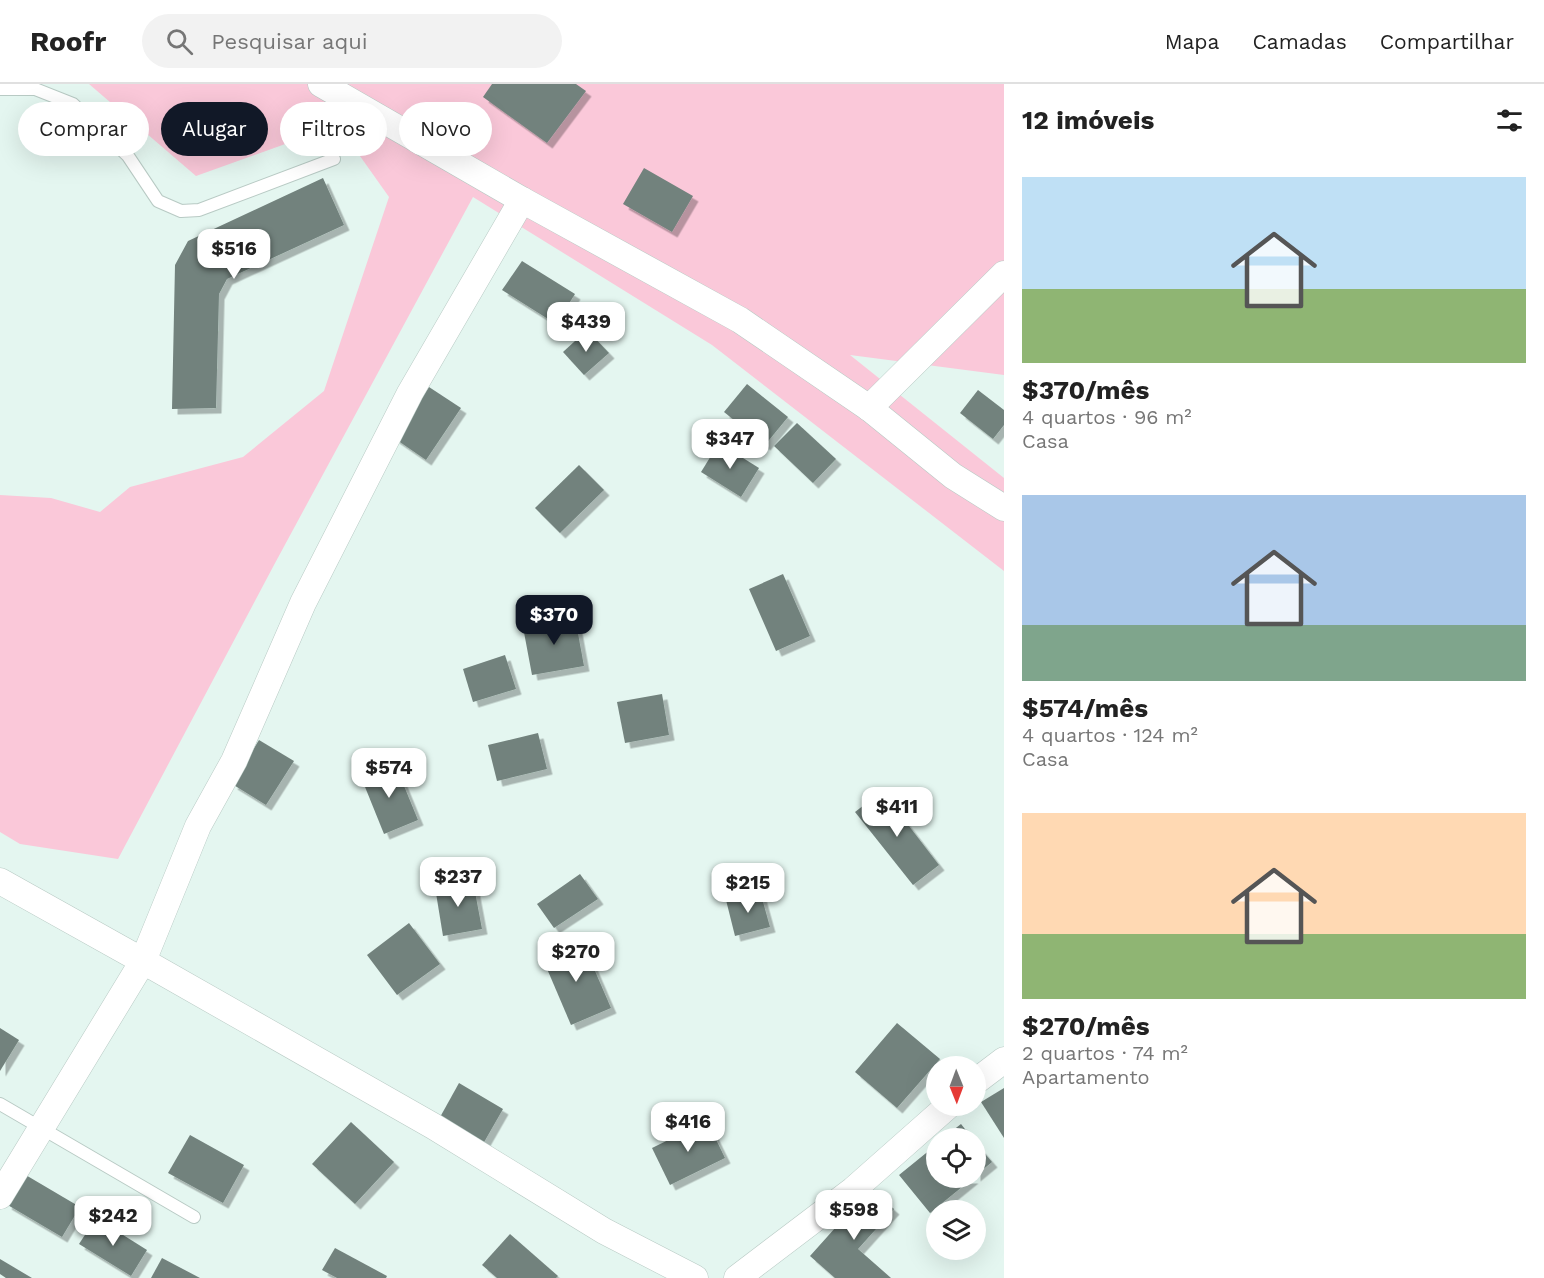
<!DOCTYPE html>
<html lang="pt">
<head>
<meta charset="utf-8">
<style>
  :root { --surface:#fff; --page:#f2f2f2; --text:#222; --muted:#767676; --line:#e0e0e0; --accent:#111827 }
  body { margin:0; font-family:"Work Sans",sans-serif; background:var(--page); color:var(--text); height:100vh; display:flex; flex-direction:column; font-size:22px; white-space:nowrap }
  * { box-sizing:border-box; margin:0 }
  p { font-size:20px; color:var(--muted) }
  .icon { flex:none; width:33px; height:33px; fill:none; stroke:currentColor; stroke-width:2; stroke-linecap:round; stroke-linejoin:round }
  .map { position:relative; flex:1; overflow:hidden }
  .drawer { display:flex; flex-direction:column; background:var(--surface); width:540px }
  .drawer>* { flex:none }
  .hud { position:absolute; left:18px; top:18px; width:570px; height:54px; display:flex; gap:12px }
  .needle { width:39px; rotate:179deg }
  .tools { position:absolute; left:926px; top:972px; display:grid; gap:12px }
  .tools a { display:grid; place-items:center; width:60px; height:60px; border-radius:50%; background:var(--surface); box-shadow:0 6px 24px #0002; font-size:30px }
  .price { position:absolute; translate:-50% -51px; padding:0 14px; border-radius:12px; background:#fff; color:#222; font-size:20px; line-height:39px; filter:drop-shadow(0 2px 3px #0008) }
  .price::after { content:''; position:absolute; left:50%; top:36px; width:18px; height:14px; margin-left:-9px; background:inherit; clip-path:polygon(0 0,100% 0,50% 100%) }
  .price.current { background:var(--accent); color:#fff }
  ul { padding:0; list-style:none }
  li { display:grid; align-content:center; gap:12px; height:318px; padding:0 18px }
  li span { display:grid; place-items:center; height:186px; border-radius:0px; color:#555 }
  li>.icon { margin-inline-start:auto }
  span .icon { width:108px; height:108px; fill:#fffc; stroke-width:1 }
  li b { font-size:26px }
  h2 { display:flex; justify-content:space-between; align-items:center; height:72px; padding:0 18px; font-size:26px }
  .chip { padding:0 21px; border-radius:27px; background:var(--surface); box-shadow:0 6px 24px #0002; font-size:21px; line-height:54px }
  .chip.current { background:var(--accent); color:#fff }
  header { display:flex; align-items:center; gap:36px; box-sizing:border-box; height:84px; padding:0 30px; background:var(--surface); border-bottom:2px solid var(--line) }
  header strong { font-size:28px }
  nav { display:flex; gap:33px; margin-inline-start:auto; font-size:21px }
  .search { width:420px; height:54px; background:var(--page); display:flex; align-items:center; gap:15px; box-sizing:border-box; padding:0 21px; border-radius:33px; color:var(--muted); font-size:22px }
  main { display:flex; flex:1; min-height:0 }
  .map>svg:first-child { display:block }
  .green { fill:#fac8d9 }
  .building { fill:#72827d; filter:url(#shadow) }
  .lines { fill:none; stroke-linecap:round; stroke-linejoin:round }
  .lane-casing { stroke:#b8cac4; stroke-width:14 }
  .street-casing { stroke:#b8cac4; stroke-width:27 }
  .lane { stroke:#fff; stroke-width:12 }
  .street { stroke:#fff; stroke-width:26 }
</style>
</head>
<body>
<header>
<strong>Roofr</strong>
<div class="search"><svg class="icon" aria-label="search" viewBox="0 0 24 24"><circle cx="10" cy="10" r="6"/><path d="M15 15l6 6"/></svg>Pesquisar aqui</div>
<nav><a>Mapa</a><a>Camadas</a><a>Compartilhar</a></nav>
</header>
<main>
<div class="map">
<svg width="1004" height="1194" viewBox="0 0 1004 1194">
  <defs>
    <filter id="shadow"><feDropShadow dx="5.5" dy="5.5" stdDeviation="0" flood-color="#0004"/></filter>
  </defs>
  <rect width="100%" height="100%" fill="#e4f6f0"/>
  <!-- green -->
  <polygon class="green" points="89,0 1004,0 1004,291 850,271 1004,394 1004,487 712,261 473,113 274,481 118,775 20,760 0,748 0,411 51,414 100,428 130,403 243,373 324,307 389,113 338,41 196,92"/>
  <!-- building -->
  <g class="building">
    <polygon points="492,0 576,0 586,7 547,59 483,13"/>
    <polygon points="644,84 693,112 672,148 623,120"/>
    <polygon points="323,94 344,141 227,195 219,210 216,324 172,325 175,181 188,157"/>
    <polygon points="522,177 575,210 556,240 502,206"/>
    <polygon points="587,246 609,269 584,291 563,268"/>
    <polygon points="747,300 788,333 765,361 724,328"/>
    <polygon points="429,303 461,324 426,376 394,354"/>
    <polygon points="978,306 1004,326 1004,341 993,355 960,329"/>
    <polygon points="797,339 836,375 813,399 774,362"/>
    <polygon points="719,359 759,384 741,413 701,388"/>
    <polygon points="579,381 604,406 560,449 535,424"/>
    <polygon points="783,490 810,552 776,567 749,505"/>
    <polygon points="575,533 584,582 532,591 523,543"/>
    <polygon points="505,571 516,605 473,618 463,585"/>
    <polygon points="662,610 669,651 625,659 617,618"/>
    <polygon points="538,649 547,685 497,697 488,661"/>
    <polygon points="259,656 294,677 266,721 232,700"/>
    <polygon points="395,680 418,736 384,750 361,693"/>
    <polygon points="882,707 939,781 913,801 855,728"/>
    <polygon points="580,790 598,815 554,844 537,820"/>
    <polygon points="473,797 482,845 443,852 435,803"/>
    <polygon points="760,807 770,843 735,852 726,816"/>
    <polygon points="409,839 440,880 397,911 367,871"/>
    <polygon points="582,857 611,924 571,941 542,873"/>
    <polygon points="897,939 940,975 897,1024 855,988"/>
    <polygon points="0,944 19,956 0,987"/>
    <polygon points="459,999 503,1025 483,1060 439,1035"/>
    <polygon points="1004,1004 1004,1054 981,1018"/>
    <polygon points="707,1037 725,1074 670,1101 652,1064"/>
    <polygon points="351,1038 394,1078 355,1120 312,1080"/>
    <polygon points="961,1040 972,1054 943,1054"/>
    <polygon points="190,1051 244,1081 223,1119 168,1089"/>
    <polygon points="975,1058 992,1078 975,1092"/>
    <polygon points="936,1061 936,1094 973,1094 930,1129 899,1091"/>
    <polygon points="24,1090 80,1123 62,1153 6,1120"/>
    <polygon points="870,1105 894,1125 858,1165 891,1194 835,1194 810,1172"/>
    <polygon points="96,1134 147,1166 131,1192 79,1160"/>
    <polygon points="510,1150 558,1192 556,1194 497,1194 482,1181"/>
    <polygon points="335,1164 387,1192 386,1194 337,1194 322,1186"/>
    <polygon points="162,1174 200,1194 151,1194"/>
    <polygon points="0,1175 32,1194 6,1194 0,1190"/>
  </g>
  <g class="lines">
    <defs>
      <g id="lane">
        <polyline points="0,5 35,5 73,20 128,72 158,117 181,127 199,126 334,75"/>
        <polyline points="0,1020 194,1133"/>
      </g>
      <g id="street">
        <polyline points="321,0 522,116"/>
        <polyline points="869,324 1004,190"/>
        <polyline points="0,797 143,877 198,742 234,677 303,519 410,309 522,116 740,236 869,324 953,392 1004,424"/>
        <polyline points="975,998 1004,976"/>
        <polyline points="0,1112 143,877 433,1042 604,1147 695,1194"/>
        <polyline points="737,1194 853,1106 948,1022"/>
      </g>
    </defs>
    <!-- lane casing -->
    <use href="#lane" class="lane-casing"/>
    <!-- street casing -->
    <use href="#street" class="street-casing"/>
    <!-- lane -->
    <use href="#lane" class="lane"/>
    <!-- street -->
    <use href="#street" class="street"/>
  </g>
</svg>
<div class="tools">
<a><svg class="needle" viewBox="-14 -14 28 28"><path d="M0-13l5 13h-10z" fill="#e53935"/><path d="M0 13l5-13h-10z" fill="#767676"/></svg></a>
<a><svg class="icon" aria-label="locate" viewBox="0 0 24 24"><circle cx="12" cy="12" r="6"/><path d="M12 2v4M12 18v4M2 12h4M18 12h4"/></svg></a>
<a><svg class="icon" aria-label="layers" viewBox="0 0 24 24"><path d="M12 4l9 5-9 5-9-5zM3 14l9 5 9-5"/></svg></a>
</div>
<b class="price" style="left:234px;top:196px">$516</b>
<b class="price" style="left:586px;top:269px">$439</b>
<b class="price" style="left:730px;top:386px">$347</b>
<b class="price current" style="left:554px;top:562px">$370</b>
<b class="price" style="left:389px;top:715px">$574</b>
<b class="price" style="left:897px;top:754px">$411</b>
<b class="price" style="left:458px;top:824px">$237</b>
<b class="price" style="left:748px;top:830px">$215</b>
<b class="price" style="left:576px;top:899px">$270</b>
<b class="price" style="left:688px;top:1069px">$416</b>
<b class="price" style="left:854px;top:1157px">$598</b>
<b class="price" style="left:113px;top:1163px">$242</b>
<div class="hud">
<a class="chip">Comprar</a>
<a class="chip current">Alugar</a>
<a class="chip">Filtros</a>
<a class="chip">Novo</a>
</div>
</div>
<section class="drawer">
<h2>12 imóveis<svg class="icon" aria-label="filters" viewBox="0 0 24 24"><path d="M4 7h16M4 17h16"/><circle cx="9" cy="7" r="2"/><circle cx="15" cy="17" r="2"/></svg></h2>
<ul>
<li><span style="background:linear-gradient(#bfe0f5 60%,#8fb573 0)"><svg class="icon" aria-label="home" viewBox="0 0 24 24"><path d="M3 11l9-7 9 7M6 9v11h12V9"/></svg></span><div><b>$370/mês</b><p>4 quartos · 96 m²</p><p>Casa</p></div></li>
<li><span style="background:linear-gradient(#a9c7e8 70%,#7fa58c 0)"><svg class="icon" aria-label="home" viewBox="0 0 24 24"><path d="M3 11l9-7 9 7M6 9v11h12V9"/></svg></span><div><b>$574/mês</b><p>4 quartos · 124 m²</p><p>Casa</p></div></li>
<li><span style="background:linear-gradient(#ffd9b3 65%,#8fb573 0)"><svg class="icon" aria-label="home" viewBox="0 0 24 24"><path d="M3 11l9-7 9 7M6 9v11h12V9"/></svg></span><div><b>$270/mês</b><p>2 quartos · 74 m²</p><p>Apartamento</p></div></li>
</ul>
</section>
</main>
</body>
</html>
